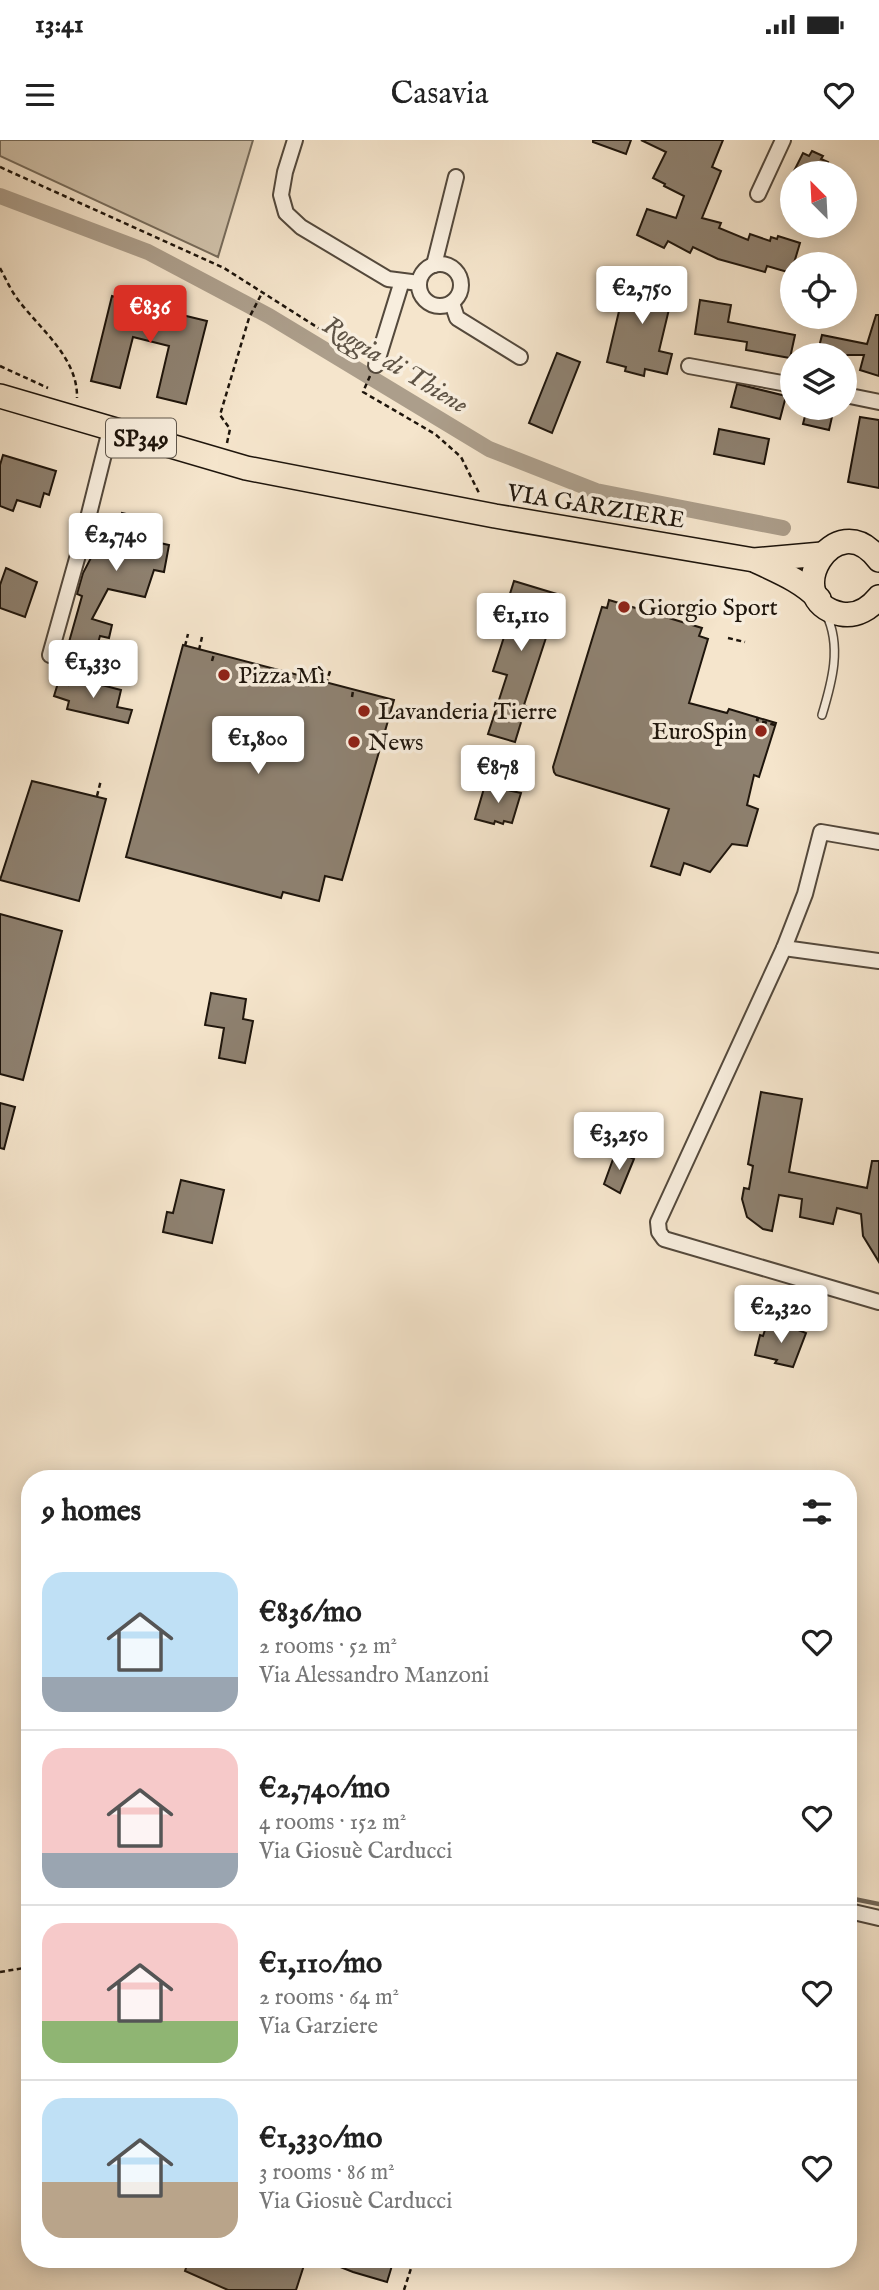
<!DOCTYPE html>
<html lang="en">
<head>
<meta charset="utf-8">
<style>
  :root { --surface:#fff; --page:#f6f6f6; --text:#222; --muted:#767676; --line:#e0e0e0; --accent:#d93025 }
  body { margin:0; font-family:"IM FELL English",serif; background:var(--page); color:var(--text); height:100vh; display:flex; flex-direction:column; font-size:26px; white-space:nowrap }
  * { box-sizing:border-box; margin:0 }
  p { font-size:23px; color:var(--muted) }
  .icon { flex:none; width:38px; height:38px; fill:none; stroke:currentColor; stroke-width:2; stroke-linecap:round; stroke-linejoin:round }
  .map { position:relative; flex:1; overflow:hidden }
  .sheet { position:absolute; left:21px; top:1330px; width:836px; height:798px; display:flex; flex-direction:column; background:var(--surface); border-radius:28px; box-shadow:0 4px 18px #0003 }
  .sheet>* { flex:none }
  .needle { width:46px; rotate:336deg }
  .controls { position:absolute; left:780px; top:21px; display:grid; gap:14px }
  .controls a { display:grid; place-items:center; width:77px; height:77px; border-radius:50%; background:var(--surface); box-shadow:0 4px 18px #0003; font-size:35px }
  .price { position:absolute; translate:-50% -60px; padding:0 16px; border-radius:7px; background:#fff; color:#222; font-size:23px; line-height:46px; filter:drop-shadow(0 2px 4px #0008) }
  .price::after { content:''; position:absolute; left:50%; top:42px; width:21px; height:16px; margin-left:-10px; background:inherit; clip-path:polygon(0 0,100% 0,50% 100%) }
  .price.selected { background:var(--accent); color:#fff }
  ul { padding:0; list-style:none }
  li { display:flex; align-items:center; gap:21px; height:175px; padding:0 21px }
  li+li { border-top:2px solid var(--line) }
  li span { display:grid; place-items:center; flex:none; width:196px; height:140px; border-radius:21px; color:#555 }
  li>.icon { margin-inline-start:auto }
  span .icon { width:84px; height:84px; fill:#fffc; stroke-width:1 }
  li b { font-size:30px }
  h2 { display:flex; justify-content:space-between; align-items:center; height:84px; padding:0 21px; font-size:30px }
  .status { display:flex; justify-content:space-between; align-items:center; height:49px; padding:0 35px; background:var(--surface); direction:ltr }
  .status svg { height:19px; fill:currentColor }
  header { display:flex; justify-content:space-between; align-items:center; height:91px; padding:0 21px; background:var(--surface); font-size:32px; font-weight:600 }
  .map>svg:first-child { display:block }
  .green { fill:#d0c2ab; stroke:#776c5c; stroke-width:2 }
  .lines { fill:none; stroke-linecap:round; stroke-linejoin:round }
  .stream { stroke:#736758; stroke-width:4.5 }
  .canal { stroke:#ac9e8b; stroke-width:16 }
  .building { fill:#8e8170; stroke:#1e150c; stroke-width:2 }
  .lane-casing { stroke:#54493c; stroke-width:10 }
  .street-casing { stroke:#54493c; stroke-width:18 }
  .primary-casing { stroke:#1e150c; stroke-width:26 }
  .path { stroke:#1e150c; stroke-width:2.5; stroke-dasharray:5 3.5; stroke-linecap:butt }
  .lane { stroke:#f8eede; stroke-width:7 }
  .street { stroke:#f8eede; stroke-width:14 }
  .primary { stroke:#f5e5cc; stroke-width:23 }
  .poi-dot { fill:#8f2418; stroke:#f8eede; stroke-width:2.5 }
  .labels { text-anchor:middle; stroke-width:7; stroke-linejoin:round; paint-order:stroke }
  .shield { fill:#f8eede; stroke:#5f564b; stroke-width:2 }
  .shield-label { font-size:23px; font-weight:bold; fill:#1e150c }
  .street-label { font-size:24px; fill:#1e150c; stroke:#f8eede }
  .poi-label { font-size:24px; fill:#1e150c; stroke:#f8eede; text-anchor:start }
  .water-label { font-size:26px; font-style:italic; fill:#5e5345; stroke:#f8eede }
</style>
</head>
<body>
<div class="status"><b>13:41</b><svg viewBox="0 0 49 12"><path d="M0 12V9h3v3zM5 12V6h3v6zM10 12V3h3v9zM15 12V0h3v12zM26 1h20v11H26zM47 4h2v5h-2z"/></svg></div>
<header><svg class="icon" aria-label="menu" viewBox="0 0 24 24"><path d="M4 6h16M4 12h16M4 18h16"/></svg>Casavia<svg class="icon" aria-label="heart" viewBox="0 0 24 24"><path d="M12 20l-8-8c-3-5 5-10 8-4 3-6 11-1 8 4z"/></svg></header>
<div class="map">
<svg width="879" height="2150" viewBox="0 0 879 2150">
  <rect width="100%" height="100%" fill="#f5e5cc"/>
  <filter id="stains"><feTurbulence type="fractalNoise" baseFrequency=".00286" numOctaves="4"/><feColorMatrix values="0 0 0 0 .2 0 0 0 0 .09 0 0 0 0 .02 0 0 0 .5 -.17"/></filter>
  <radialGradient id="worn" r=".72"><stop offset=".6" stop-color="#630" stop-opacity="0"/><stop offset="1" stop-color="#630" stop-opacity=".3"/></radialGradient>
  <!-- green -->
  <polygon class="green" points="0,0 253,0 218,117 0,16"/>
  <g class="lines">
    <!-- stream -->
    <polyline class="stream" points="849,1758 879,1764"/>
    <!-- canal -->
    <polyline class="canal" points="0,56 148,112 269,176 489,309 596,351 783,388"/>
  </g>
  <!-- building -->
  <g class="building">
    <polygon points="593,0 631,0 626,14 593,2"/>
    <polygon points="641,0 723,0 712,27 721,31 702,78 721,83 719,88 748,100 750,94 770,101 771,97 777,99 778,96 800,103 791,133 767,126 765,132 718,119 693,107 690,113 668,101 664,108 637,95 647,69 676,78 684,56 664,46 665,44 653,38 666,12"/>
    <polygon points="812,11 823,16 821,19 828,22 823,33 793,33 803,13 809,16"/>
    <polygon points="628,133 675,144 659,211 672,214 667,234 645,229 644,236 625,231 626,227 607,222"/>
    <polygon points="112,156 164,172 165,165 180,169 178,174 207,181 186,264 157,257 169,206 133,197 120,248 91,241"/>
    <polygon points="700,160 731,165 728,182 795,195 790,218 746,210 747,202 695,194"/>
    <polygon points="876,175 879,175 879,236 860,230 864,215 817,215 822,195 867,204"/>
    <polygon points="557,213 580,222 552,293 529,283"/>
    <polygon points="737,244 786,256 780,279 731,267"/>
    <polygon points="807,268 834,268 829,290 803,284"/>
    <polygon points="860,277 879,280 879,348 848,342"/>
    <polygon points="719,289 769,299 764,324 714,314"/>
    <polygon points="3,315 56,331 49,355 44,353 40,367 17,360 13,371 0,366 0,325"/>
    <polygon points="122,373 151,380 147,400 169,405 164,432 154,430 145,457 108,449 92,479 112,485 109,498 100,496 96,510 69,502 82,456 77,454 83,433 93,414 89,412 96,384 117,394"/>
    <polygon points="6,428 37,442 25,477 0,468 0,445"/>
    <polygon points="514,441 560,455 524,565 526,566 515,602 488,594 507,535 493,531 504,497 497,495"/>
    <polygon points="609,460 702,488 699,496 708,499 689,563 727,573 729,569 776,583 759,637 754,635 747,665 758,669 747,706 732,704 710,732 684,723 680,735 651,726 669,669 556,635 554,632 553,627 602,467 607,468"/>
    <polygon points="183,505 394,560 342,740 325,736 319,761 283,752 281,758 126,717"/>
    <polygon points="71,537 121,550 117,567 132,570 128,583 67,569 69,561 54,556 58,543 68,545"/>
    <polygon points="32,641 106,659 79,761 0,740"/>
    <polygon points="485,645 521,653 512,683 504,681 503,684 495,681 494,684 475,679"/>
    <polygon points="0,774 62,791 23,940 0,934"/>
    <polygon points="211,853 246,859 243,879 253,881 245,923 219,918 224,888 205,885"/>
    <polygon points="761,952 802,959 789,1032 867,1048 872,1021 879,1021 879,1122 863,1096 861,1074 837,1068 833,1084 800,1077 802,1059 779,1055 772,1091 763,1089 747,1077 742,1059 744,1048 749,1049 753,1026 748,1024"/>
    <polygon points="0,963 15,967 4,1009 0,1008"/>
    <polygon points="616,1011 634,1019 620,1053 604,1044"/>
    <polygon points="181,1040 224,1050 212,1103 163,1092 167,1072 173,1073"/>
    <polygon points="783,1184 806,1193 793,1227 775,1223 777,1220 755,1215 760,1195 763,1196 766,1187 781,1190"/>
    <polygon points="189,2119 306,2119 296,2150 228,2150 185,2131"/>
    <polygon points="326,2119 394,2119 387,2142 353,2132 325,2121"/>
  </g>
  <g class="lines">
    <defs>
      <path id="lane" d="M 822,575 C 832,542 842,506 826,474"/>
      <g id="street">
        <polyline points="295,0 285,32 281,55 286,73 301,87 388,139 419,143"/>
        <polyline points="758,54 783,0"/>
        <circle cx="440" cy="145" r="21"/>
        <polyline points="434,125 456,37"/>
        <polyline points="452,163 457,178 520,217"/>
        <polyline points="376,225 402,141"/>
        <polyline points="689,226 793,245"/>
        <polyline points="845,255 879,262"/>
        <polyline points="50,515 85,390 110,290"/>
        <polyline points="879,702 821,692 805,754 784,808 658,1082 659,1092 664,1099 879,1162"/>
        <polyline points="784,808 879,821"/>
        <polyline points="849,1771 879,1778"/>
      </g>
      <g id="primary">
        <polyline points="0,256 246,328 495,376 754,420 822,414"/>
        <path d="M 879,420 C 835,361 777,461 841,474 C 857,477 870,468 879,457"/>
        <path d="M 756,421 C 779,432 802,441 819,459"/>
      </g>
    </defs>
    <!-- lane casing -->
    <use href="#lane" class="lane-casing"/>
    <!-- street casing -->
    <use href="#street" class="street-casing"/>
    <!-- primary casing -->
    <use href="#primary" class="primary-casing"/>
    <!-- path -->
    <g class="path">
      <polyline points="0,27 224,128 364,217"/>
      <path d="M 0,128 C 6,139 11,151 19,161 C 41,190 78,218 77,258"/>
      <polyline points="0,226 48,248"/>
      <polyline points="370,236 363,252 435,294 461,317 479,353"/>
      <polyline points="227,303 230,289 220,275 249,178 262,153"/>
      <polyline points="728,498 745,502"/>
      <polyline points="185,506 188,494"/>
      <polyline points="199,510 202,497"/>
      <polyline points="212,521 214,514"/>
      <polyline points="311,540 314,528"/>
      <polyline points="326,544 330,531"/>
      <polyline points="352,557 353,551"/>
      <polyline points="758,577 757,580 775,585"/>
      <polyline points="97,656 101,640"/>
      <polyline points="0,1832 30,1827"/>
      <polyline points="404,2150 414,2119"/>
    </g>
    <!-- lane -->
    <use href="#lane" class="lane"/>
    <!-- street -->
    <use href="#street" class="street"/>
    <!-- primary -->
    <use href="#primary" class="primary"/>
  </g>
  <!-- markers -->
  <g class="poi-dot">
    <circle cx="624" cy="467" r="7"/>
    <circle cx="224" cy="535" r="7"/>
    <circle cx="364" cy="571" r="7"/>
    <circle cx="761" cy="591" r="7"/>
    <circle cx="354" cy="602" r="7"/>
  </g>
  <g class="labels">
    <!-- shield labels -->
    <rect class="shield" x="106" y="278.5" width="70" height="39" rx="5"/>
    <g class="shield-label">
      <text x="141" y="306">SP349</text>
    </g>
    <!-- street labels -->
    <g class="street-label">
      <text transform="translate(596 366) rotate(9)" y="8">VIA GARZIERE</text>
    </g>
    <!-- poi labels -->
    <g class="poi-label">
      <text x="638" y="475">Giorgio Sport</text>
      <text x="238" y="543">Pizza Mì</text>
      <text x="378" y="579">Lavanderia Tierre</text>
      <text x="747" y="599" text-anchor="end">EuroSpin</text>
      <text x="368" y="610">News</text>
    </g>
    <!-- water labels -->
    <g class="water-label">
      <text transform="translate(396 224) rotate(31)" y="9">Roggia di Thiene</text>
    </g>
  </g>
  <rect width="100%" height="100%" filter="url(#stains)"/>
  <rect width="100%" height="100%" fill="url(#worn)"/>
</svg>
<div class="controls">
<a><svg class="needle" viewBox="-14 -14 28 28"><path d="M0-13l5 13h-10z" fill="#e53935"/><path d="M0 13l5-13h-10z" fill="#767676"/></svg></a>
<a><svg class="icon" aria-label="locate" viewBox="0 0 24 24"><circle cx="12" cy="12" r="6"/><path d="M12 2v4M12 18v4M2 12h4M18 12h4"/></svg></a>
<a><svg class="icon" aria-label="layers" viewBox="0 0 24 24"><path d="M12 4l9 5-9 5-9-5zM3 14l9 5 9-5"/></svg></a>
</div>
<b class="price" style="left:642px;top:186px">€2,750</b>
<b class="price selected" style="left:150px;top:205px">€836</b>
<b class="price" style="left:116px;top:433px">€2,740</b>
<b class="price" style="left:521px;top:513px">€1,110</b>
<b class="price" style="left:93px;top:560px">€1,330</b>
<b class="price" style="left:258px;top:636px">€1,800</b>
<b class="price" style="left:498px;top:665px">€878</b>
<b class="price" style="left:619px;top:1032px">€3,250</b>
<b class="price" style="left:781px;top:1205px">€2,320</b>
<section class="sheet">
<h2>9 homes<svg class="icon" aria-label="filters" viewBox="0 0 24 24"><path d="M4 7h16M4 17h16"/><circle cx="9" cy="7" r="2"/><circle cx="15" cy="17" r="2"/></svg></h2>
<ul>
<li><span style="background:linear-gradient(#bfe0f5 75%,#9aa5b1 0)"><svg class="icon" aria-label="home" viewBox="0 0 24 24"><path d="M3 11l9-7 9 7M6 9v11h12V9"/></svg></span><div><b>€836/mo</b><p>2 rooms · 52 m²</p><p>Via Alessandro Manzoni</p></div><svg class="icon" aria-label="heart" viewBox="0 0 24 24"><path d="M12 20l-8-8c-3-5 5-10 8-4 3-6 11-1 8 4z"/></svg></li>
<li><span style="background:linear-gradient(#f6c9c9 75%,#9aa5b1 0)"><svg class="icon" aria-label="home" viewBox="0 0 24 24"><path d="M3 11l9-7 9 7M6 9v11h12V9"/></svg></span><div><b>€2,740/mo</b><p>4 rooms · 152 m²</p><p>Via Giosuè Carducci</p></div><svg class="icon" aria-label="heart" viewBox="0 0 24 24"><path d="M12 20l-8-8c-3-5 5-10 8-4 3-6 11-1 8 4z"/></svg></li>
<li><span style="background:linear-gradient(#f6c9c9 70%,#8fb573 0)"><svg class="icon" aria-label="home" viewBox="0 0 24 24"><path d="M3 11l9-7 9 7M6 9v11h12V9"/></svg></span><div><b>€1,110/mo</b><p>2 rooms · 64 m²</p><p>Via Garziere</p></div><svg class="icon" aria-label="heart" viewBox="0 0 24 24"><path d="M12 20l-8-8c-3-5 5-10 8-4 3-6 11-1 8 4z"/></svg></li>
<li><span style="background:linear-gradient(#bfe0f5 60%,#b9a48a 0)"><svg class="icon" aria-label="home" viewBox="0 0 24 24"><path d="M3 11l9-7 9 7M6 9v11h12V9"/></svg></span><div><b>€1,330/mo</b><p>3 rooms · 86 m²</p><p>Via Giosuè Carducci</p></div><svg class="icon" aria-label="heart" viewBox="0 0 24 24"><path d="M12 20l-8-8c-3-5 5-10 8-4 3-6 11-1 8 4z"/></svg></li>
</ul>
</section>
</div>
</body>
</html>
